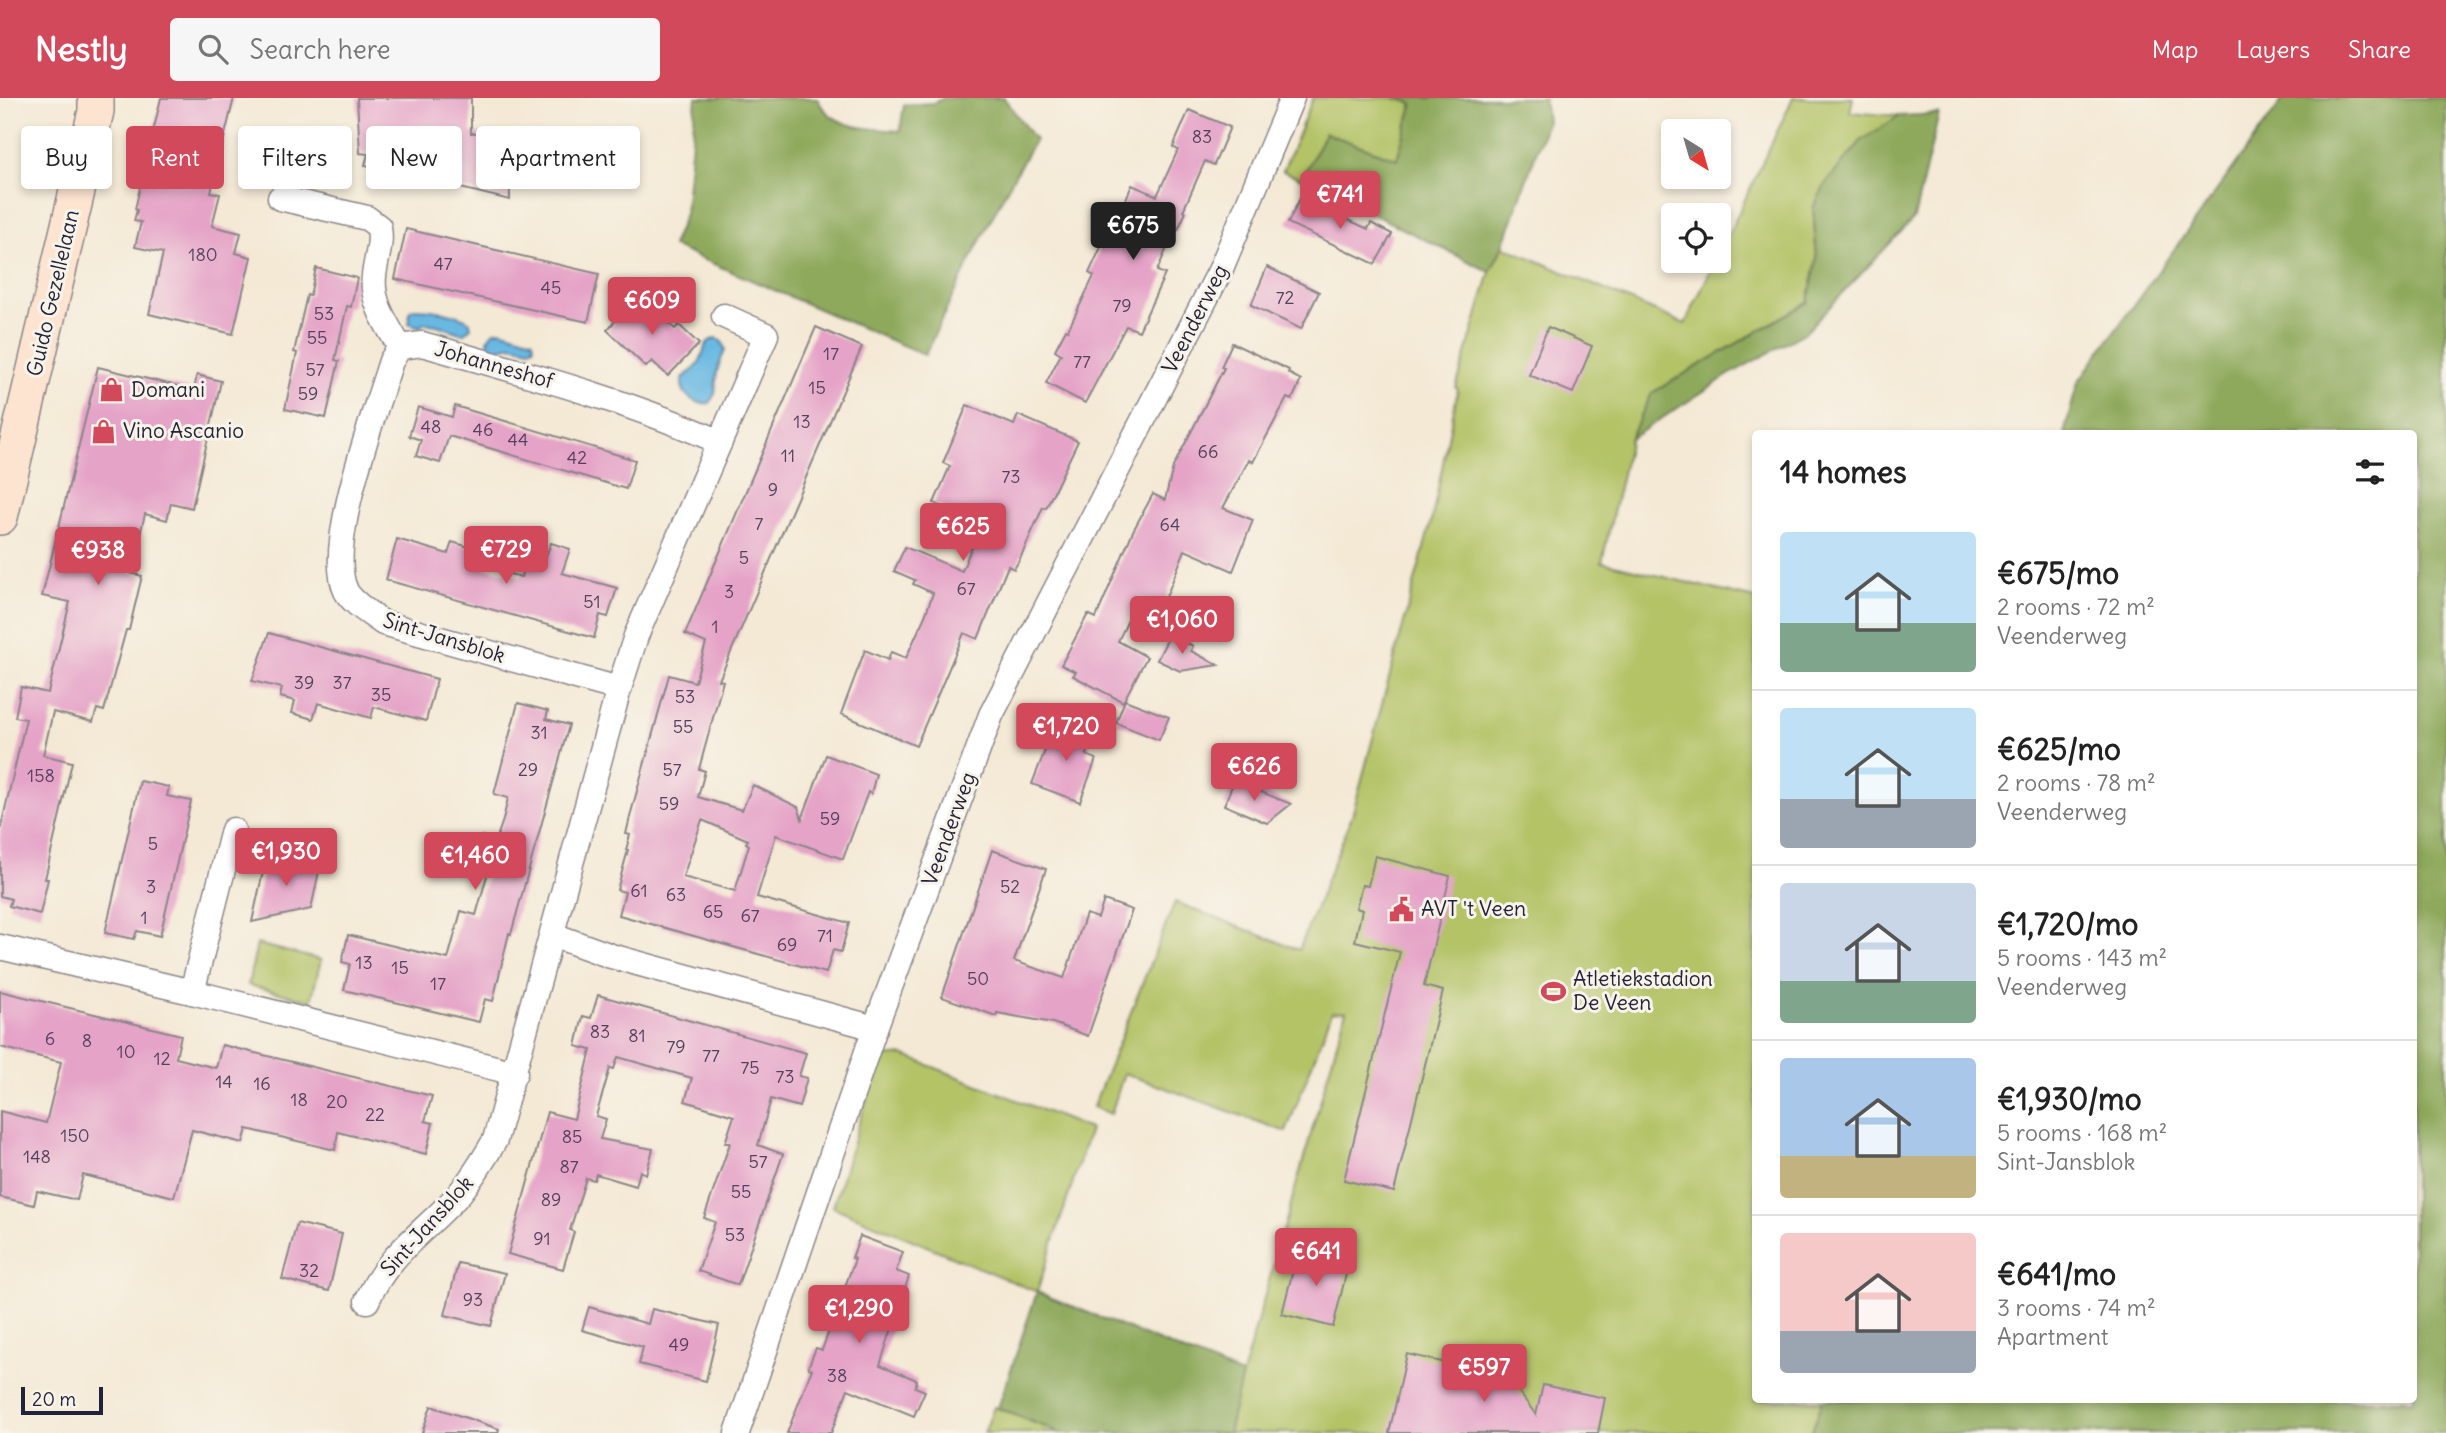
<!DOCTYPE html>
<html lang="en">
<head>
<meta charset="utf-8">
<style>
  :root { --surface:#fff; --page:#f6f6f6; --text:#222; --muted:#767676; --line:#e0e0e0; --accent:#d1495b }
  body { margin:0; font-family:Delius,sans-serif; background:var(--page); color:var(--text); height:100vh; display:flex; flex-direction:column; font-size:26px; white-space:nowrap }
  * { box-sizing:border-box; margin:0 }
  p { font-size:23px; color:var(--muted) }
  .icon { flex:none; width:38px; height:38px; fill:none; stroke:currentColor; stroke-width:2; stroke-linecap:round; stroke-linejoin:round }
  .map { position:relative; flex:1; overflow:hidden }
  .panel { position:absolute; left:1752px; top:332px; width:665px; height:973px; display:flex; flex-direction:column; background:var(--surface); border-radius:7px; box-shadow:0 4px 10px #0003 }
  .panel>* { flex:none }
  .top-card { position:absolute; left:21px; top:28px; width:665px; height:63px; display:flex; gap:14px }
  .needle { width:46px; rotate:143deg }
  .controls { position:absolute; left:1661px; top:21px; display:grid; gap:14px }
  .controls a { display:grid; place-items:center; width:70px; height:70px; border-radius:7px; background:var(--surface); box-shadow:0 4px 10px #0003; font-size:35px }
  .scale { position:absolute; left:21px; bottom:18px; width:82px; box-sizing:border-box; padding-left:7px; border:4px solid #22223b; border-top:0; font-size:19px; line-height:24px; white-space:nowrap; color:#22223b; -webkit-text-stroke:5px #f7f3e8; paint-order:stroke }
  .price { position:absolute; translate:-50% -60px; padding:0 16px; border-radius:7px; background:var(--accent); color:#fff; font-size:23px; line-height:46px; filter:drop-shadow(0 2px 4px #0008) }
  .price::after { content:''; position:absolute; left:50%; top:42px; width:21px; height:16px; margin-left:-10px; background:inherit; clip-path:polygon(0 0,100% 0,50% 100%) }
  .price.on { background:#222; color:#fff }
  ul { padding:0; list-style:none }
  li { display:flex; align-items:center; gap:21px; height:175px; padding:0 28px }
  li+li { border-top:2px solid var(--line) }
  li span { display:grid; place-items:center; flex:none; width:196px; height:140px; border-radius:7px; color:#555 }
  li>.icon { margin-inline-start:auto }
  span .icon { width:84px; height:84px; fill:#fffc; stroke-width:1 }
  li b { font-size:30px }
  h2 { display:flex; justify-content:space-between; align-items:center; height:84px; padding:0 28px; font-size:30px }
  .chip { padding:0 24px; border-radius:7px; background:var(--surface); box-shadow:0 4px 10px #0003; font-size:24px; line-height:63px }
  .chip.on { background:var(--accent); color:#fff }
  header { display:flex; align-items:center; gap:42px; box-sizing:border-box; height:98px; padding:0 35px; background:var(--accent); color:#fff }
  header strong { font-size:33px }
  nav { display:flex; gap:38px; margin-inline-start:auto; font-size:24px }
  .search { width:490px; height:63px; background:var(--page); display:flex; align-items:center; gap:18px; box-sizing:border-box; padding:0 24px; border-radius:7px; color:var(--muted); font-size:26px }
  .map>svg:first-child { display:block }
  .green { fill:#b3c366; stroke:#6a7250; stroke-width:2 }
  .forest { fill:#8ea95b; stroke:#58664b; stroke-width:2 }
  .water { fill:#68b8e2; stroke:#456d8e; stroke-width:2 }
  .building { fill:#e5a3c7; fill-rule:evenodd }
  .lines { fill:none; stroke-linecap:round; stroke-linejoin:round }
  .minor-casing { stroke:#8b8688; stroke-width:27 }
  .secondary-casing { stroke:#8b8688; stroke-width:38 }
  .minor { stroke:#fff; stroke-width:24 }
  .secondary { stroke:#fde4d1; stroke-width:35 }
  .labels { text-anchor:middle; stroke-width:6; stroke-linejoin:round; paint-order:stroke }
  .number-label { font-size:18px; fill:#53425e }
  .street-label { font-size:21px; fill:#22223b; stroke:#f7f3e8 }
  .poi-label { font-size:21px; fill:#22223b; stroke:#f7f3e8; text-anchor:start }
</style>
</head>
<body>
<header>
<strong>Nestly</strong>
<div class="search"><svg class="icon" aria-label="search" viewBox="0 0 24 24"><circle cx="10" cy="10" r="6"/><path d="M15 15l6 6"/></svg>Search here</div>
<nav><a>Map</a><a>Layers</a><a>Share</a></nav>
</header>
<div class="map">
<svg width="2446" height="1335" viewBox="0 0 2446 1335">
  <rect width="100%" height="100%" fill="#f7f3e8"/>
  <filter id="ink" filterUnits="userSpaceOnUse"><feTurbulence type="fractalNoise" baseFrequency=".0143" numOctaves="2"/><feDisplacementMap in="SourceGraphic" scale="14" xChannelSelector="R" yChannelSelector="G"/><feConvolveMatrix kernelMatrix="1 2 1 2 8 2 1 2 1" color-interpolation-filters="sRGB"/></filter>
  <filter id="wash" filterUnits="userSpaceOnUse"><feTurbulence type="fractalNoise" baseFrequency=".00686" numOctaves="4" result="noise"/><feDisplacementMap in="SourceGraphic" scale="28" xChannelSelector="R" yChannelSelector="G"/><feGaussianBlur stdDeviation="1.57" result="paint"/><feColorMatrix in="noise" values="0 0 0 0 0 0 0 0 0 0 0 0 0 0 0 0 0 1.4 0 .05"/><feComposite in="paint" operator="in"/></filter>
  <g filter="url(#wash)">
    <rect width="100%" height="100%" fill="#f4e9d5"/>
    <!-- green -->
    <g class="green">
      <polygon points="1313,0 1393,0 1413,4 1397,61 1325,35 1302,81 1283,73"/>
      <polygon points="1793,0 1853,0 1850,14 1899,18 1814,126 1817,161 1808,204 1652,295 1630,341 1602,464 1755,501 1755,1302 1823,1302 1811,1335 1228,1335 1242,1277 1346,913 1332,914 1286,1034 1124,975 1111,1016 1093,1009 1175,804 1299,852 1352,718 1432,420 1458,291 1456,290 1490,174 1503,148 1685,226 1715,163 1718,163 1719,156"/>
      <polygon points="257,846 321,862 311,903 248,887"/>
      <polygon points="903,957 1090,1031 1037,1194 833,1109 875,974 886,959"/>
      <polygon points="994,1309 1060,1335 984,1335"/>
    </g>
    <!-- forest -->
    <g class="forest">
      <path d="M 696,0 L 817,0 C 831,32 870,30 900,33 L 904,7 L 934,5 L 944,0 L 1004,0 L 1035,42 C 994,111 959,184 925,257 L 672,148 L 685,116 Z"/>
      <polygon points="1393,0 1544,0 1547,24 1503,148 1490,174 1302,81 1325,35 1397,61 1413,5"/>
      <polygon points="2284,0 2446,0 2446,1335 1811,1335 1823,1302 2413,1302 2413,336 2064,336 2078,284"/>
      <polygon points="1939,16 1914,120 1806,234 1727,278 1630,341 1652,295 1808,204 1817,161 1813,110 1826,85 1862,42 1899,18"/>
      <polygon points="1037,1194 1242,1277 1228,1335 1060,1335 998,1310"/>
    </g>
    <!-- water -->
    <g class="water">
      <path d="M 414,211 C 431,211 456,214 470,224 L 471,230 L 463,236 L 437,227 L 424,225 L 420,229 L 409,225 L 409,214 Z"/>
      <polygon points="500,232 533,242 534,249 530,251 511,247 494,252 489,248 488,240 493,234"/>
      <path d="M 716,240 L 722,244 L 725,251 L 717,273 L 715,295 L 710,305 C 695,307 681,298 682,282 C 686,276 691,274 696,269 C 706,259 700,244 716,240 Z"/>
    </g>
    <g id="blocks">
      <!-- building -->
      <g class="building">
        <polygon points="161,0 234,0 211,94 220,96 212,128 241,135 236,155 251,159 233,236 149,216 163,155 135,149 141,124 134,123 137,112 135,111"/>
        <polygon points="357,0 471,0 471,35 509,34 510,102 365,67 368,56 360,55"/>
        <polygon points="1189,12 1230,29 1214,67 1205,63 1183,113 1186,114 1178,132 1175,131 1157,173 1165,176 1139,233 1126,228 1085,305 1046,285 1061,256 1055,252 1066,231 1068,232 1094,178 1089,175 1102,147 1105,149 1132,87 1157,98 1178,52 1173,49"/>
        <polygon points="1300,100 1368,131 1371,125 1392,136 1375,166 1288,125"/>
        <polygon points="406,131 599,176 588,224 395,181"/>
        <polygon points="1267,169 1319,194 1301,231 1251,207"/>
        <polygon points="316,170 357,180 351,209 347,208 335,262 339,263 326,320 285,311 297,255 294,254 307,197 310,198"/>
        <polygon points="639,197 675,231 679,227 699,246 668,278 652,263 646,269 607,232"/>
        <path d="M 816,229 L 862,249 L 719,582 L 723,583 L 699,671 L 705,673 L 698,699 L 742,712 L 753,687 L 798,709 L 802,721 L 826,657 L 876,676 L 871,696 L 868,694 L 843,761 L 776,737 L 757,799 L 849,825 L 841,854 L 833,852 L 826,875 L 619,817 L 625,794 L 617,792 L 628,752 L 626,752 L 630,737 L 626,736 L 632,711 L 669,577 L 695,584 L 706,545 L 685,536 ZM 702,722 L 748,742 L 746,745 L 749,747 L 735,793 L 683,779 Z"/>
        <polygon points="1548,229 1592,248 1573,295 1529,277"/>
        <polygon points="1232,245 1289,272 1288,275 1301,282 1292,302 1287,300 1253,364 1249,362 1223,410 1253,422 1233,473 1185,452 1162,509 1139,499 1118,543 1147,559 1123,604 1073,578 1076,574 1061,567 1088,516 1096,520 1133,433 1153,396 1165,402 1173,369 1224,270 1221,269"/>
        <polygon points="98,269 194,292 197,277 221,283 192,410 171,405 167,422 145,416 131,475 142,478 129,532 126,532 104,613 97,611 93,624 53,614 43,657 72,664 45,781 48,781 40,816 9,808 11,801 0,798 0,733 26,621 15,619 21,589 48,595 70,504 42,498"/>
        <polygon points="967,307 1014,327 1018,317 1078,343 1046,410 1043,409 1020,461 1014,471 1008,468 978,541 964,535 916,648 841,616 865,552 888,562 891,554 906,560 925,518 933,495 913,486 915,482 894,473 905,449 962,473 981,426 934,405 950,368 943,365"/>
        <polygon points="455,308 635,362 626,391 449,338 440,365 416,358 421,342 409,338 418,309 452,319"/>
        <polygon points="397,441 448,456 452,444 483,453 479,468 521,479 525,464 542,469 551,445 570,451 562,475 617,490 608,519 600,517 594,540 386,482"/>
        <polygon points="269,535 437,581 426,623 374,609 371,620 318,605 313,621 292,615 295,603 280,599 282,590 252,583"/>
        <polygon points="1170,536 1193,548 1191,553 1218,567 1180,573 1157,562"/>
        <polygon points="1125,602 1169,619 1159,642 1116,625"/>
        <polygon points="518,605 548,613 546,621 569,627 511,836 509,835 493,903 485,901 479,924 344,892 350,866 342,864 348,837 448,861 461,813 476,817 488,774 473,770 482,738 496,742 503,722 508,700 494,696"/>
        <polygon points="1056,624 1093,638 1086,657 1096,661 1080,704 1032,686"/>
        <polygon points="140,683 169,689 167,698 191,703 160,838 137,833 134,841 105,835"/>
        <polygon points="1234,683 1291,706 1267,725 1224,707"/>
        <polygon points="992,752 1046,771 1014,863 1064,880 1086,816 1098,820 1104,802 1132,812 1088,938 1053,925 997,915 996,918 942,899"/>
        <polygon points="294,758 321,764 311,811 252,824 266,760 292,766"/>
        <polygon points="1375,758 1450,778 1424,888 1443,893 1394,1094 1344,1082 1400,854 1355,843 1362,812 1356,810 1362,787 1368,788"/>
        <polygon points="0,893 181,937 176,960 216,970 222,947 432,998 425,1023 433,1025 426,1056 338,1034 335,1052 247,1031 243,1045 192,1032 174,1099 83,1077 77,1102 37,1093 34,1107 0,1099 0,1013 46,1025 61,964 0,949"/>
        <polygon points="598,897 806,955 799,978 807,980 799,1009 771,1001 758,1047 783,1056 738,1187 698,1173 715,1124 704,1120 730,1045 725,1045 734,1018 685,1003 692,980 618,959 614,971 610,970 596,1018 606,1021 600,1041 653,1051 646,1076 640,1073 636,1088 596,1076 594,1082 586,1080 570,1132 574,1134 563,1171 508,1156 547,1014 574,1021 591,952 576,948 583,918 591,920"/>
        <polygon points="297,1125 342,1136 329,1193 282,1181"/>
        <polygon points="860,1138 903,1154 896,1173 909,1178 880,1267 917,1282 915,1289 925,1293 914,1318 848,1291 831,1335 787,1335 812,1271 808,1270 816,1250 822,1252 855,1161 852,1160"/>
        <polygon points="1298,1152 1349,1164 1333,1229 1282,1216"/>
        <polygon points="458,1165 505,1175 491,1228 445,1217"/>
        <polygon points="589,1209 648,1226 652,1211 719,1227 706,1283 639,1266 643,1249 582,1232"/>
        <polygon points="1407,1256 1508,1279 1536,1317 1543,1287 1605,1300 1598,1335 1389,1335"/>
        <polygon points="431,1308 499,1331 498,1335 422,1335"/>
      </g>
    </g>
  </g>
  <g filter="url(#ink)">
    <use href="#blocks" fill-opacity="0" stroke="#8b8688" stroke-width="2"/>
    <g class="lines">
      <defs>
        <g id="minor">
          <path d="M 280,100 L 367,120 L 379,129 C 382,148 376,159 374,178 C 371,204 387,227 400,249"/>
          <path d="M 619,591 L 383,525 C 371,516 353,506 346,493 C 324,448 376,312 391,263 L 400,249 L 422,246 C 522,275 624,301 720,344"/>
          <polyline points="553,837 611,858 875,930"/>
          <polyline points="0,849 192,894 233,732"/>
          <polyline points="192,894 515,975"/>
          <path d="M 367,1203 C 388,1155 426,1133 459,1096 C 473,1079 484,1061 495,1042 L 619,591 L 636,538 L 766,237 L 724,218"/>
          <polyline points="737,1335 875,930 991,617 1220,173 1292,0"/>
        </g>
        <polyline id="secondary" points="0,419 96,13 96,0"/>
      </defs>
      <!-- minor casing -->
      <use href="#minor" class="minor-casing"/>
      <!-- secondary casing -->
      <use href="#secondary" class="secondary-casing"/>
      <!-- minor -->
      <use href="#minor" class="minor"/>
      <!-- secondary -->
      <use href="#secondary" class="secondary"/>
    </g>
  </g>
  <!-- icons -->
  <defs>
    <symbol id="shop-bare" viewBox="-9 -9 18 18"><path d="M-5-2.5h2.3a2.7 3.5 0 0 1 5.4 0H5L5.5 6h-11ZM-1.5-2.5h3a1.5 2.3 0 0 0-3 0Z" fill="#d1495b" stroke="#f7f3e8" stroke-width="2.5" paint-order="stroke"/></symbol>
    <symbol id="civic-bare" viewBox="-9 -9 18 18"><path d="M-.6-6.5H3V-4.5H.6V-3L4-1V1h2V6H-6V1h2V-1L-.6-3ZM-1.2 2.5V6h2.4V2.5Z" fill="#d1495b" stroke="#f7f3e8" stroke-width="2.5" paint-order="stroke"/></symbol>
    <symbol id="stadium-bare" viewBox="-9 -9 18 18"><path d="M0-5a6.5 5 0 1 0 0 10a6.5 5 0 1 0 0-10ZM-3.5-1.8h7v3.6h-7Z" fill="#d1495b" stroke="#f7f3e8" stroke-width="2.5" paint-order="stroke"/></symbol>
  </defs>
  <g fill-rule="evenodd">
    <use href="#shop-bare" x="94" y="274" width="35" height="35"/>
    <use href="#shop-bare" x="86" y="316" width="35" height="35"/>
    <use href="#civic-bare" x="1384" y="794" width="35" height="35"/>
    <use href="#stadium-bare" x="1536" y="876" width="35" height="35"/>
  </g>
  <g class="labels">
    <!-- number labels -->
    <g class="number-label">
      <text x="1202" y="45">83</text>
      <text x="203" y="163">180</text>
      <text x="443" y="172">47</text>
      <text x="551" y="196">45</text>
      <text x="1285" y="206">72</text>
      <text x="1122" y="214">79</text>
      <text x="324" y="222">53</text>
      <text x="317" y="246">55</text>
      <text x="831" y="262">17</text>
      <text x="1082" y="270">77</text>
      <text x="315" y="278">57</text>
      <text x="817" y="296">15</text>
      <text x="308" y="302">59</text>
      <text x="802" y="330">13</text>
      <text x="431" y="335">48</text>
      <text x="483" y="338">46</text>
      <text x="518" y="348">44</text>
      <text x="1208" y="360">66</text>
      <text x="788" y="364">11</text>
      <text x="577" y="366">42</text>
      <text x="1011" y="385">73</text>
      <text x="773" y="398">9</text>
      <text x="759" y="432">7</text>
      <text x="1170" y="433">64</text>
      <text x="744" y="466">5</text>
      <text x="966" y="497">67</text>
      <text x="729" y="500">3</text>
      <text x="592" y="510">51</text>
      <text x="715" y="535">1</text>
      <text x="304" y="591">39</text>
      <text x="342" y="591">37</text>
      <text x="381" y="603">35</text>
      <text x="685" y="605">53</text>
      <text x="683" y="635">55</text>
      <text x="539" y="641">31</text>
      <text x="528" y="678">29</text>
      <text x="672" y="678">57</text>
      <text x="41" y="684">158</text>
      <text x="669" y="712">59</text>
      <text x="830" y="727">59</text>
      <text x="153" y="752">5</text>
      <text x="151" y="795">3</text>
      <text x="1010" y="795">52</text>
      <text x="639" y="799">61</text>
      <text x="676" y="803">63</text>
      <text x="713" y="820">65</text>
      <text x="750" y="824">67</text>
      <text x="144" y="826">1</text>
      <text x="825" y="844">71</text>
      <text x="787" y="853">69</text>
      <text x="364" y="871">13</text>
      <text x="400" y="876">15</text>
      <text x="978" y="887">50</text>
      <text x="438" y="892">17</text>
      <text x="600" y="940">83</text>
      <text x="637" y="944">81</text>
      <text x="50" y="947">6</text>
      <text x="87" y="949">8</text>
      <text x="676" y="955">79</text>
      <text x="126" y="960">10</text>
      <text x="711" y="964">77</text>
      <text x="162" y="967">12</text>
      <text x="750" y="976">75</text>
      <text x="785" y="985">73</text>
      <text x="224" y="990">14</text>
      <text x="262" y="992">16</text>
      <text x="299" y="1008">18</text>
      <text x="337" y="1010">20</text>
      <text x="375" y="1023">22</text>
      <text x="75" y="1044">150</text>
      <text x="572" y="1045">85</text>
      <text x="37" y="1065">148</text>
      <text x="758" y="1070">57</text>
      <text x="569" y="1075">87</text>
      <text x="741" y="1100">55</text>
      <text x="551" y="1108">89</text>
      <text x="735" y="1143">53</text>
      <text x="542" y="1147">91</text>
      <text x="309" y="1179">32</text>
      <text x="473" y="1208">93</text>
      <text x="679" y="1253">49</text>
      <text x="837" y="1284">38</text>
    </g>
    <!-- street labels -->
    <g class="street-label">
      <text transform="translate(53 195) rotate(-77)" y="7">Guido Gezellelaan</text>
      <text transform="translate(1195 221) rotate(-63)" y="7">Veenderweg</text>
      <text transform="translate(494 267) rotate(16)" y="7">Johanneshof</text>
      <text transform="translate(444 540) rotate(17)" y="7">Sint-Jansblok</text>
      <text transform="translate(949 731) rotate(-70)" y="7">Veenderweg</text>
      <text transform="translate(427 1128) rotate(-48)" y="7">Sint-Jansblok</text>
    </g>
    <!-- poi labels -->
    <g class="poi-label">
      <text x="131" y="299">Domani</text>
      <text x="123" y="340">Vino Ascanio</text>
      <text x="1421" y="818">AVT 't Veen</text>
      <text x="1573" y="888">Atletiekstadion<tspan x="1573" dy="24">De Veen</tspan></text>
    </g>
  </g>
</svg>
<div class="controls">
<a><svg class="needle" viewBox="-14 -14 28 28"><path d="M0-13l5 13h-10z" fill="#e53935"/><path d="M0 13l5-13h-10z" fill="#767676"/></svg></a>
<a><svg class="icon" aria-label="locate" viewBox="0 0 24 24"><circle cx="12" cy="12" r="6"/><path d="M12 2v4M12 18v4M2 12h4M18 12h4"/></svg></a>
</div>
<div class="scale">20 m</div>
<b class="price" style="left:1340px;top:133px">€741</b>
<b class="price on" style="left:1133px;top:164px">€675</b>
<b class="price" style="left:652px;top:239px">€609</b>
<b class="price" style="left:963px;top:465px">€625</b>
<b class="price" style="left:506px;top:488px">€729</b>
<b class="price" style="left:98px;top:489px">€938</b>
<b class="price" style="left:1182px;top:558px">€1,060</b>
<b class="price" style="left:1066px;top:665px">€1,720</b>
<b class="price" style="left:1254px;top:705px">€626</b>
<b class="price" style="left:286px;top:790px">€1,930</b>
<b class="price" style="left:475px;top:794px">€1,460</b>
<b class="price" style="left:1316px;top:1190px">€641</b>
<b class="price" style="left:859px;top:1247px">€1,290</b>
<b class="price" style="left:1484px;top:1306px">€597</b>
<div class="top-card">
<a class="chip">Buy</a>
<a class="chip on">Rent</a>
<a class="chip">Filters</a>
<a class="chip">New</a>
<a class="chip">Apartment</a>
</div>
<section class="panel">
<h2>14 homes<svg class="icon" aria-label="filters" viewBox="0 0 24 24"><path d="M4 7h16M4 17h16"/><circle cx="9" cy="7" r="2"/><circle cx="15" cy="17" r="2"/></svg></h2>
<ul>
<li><span style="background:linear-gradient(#bfe0f5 65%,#7fa58c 0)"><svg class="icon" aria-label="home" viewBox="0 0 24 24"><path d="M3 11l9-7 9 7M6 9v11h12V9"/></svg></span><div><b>€675/mo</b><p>2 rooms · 72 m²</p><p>Veenderweg</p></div></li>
<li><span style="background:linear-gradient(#bfe0f5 65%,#9aa5b1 0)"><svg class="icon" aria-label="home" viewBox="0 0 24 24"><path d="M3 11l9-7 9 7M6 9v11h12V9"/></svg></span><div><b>€625/mo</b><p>2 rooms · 78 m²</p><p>Veenderweg</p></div></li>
<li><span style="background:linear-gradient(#c9d6e8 70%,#7fa58c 0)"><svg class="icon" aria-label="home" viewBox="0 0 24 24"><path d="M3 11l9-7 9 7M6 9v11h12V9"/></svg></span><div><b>€1,720/mo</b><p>5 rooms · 143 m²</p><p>Veenderweg</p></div></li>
<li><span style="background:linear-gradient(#a9c7e8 70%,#c2b280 0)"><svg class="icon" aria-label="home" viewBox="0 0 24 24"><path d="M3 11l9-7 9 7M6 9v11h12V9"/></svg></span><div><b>€1,930/mo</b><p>5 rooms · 168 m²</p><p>Sint-Jansblok</p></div></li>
<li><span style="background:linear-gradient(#f6c9c9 70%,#9aa5b1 0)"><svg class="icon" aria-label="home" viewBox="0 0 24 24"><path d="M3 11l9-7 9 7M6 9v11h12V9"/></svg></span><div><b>€641/mo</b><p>3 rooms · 74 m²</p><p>Apartment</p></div></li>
</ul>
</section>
</div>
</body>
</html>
